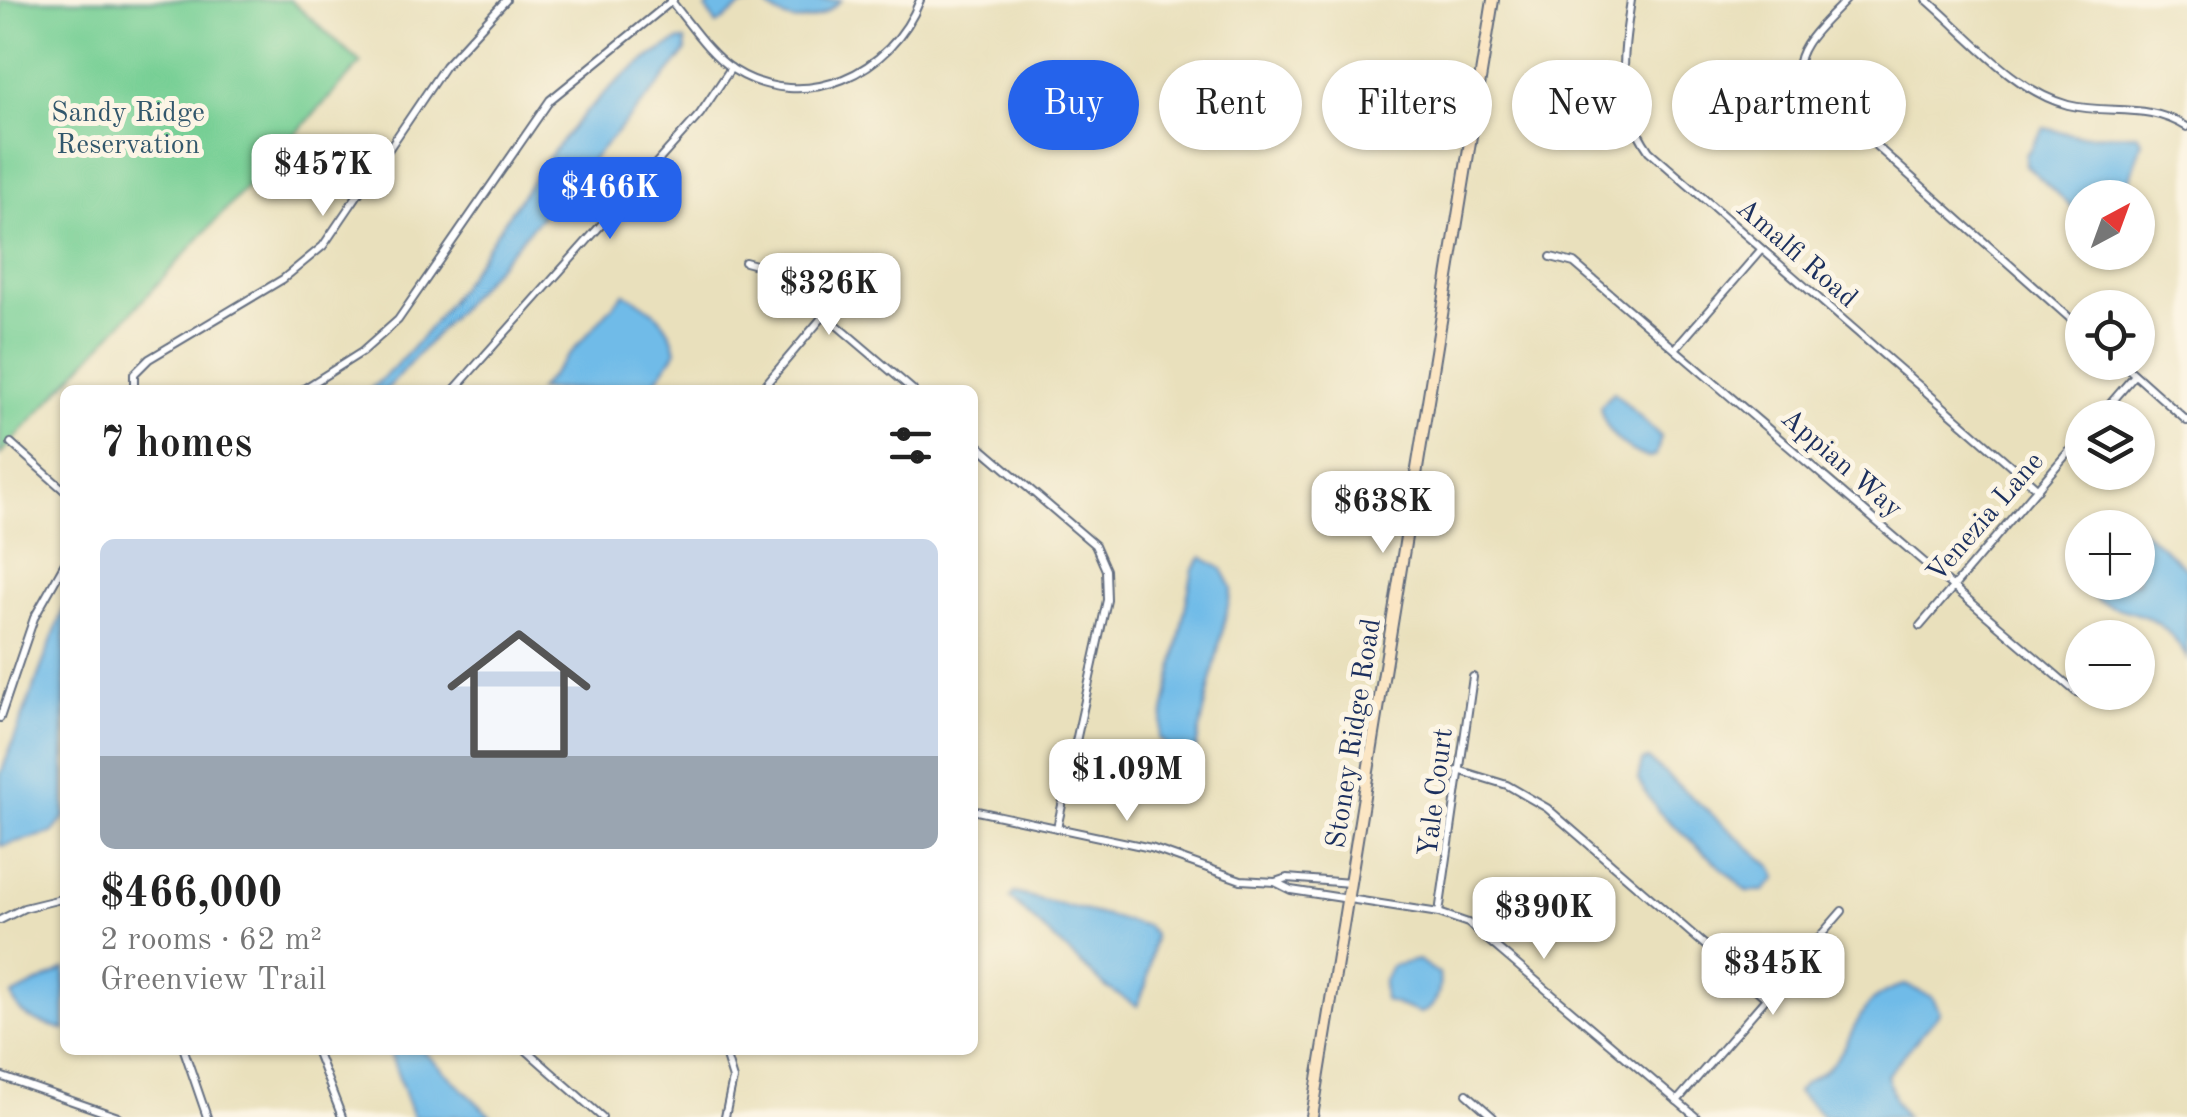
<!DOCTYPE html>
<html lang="en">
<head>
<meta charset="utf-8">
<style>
  :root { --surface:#fff; --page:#f6f6f6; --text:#222; --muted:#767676; --accent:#2563eb }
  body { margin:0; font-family:"Old Standard TT",serif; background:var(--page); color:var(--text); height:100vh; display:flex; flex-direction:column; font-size:38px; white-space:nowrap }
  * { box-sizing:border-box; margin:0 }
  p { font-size:32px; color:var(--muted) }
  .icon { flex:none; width:55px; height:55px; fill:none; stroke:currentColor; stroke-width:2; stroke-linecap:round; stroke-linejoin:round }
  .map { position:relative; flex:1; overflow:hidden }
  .side { position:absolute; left:60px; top:385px; width:918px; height:670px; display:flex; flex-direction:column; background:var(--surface); border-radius:15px; box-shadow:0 2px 8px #0004 }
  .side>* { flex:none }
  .guide { position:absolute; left:1008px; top:60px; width:950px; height:90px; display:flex; gap:20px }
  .needle { width:65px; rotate:41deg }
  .controls { position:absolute; left:2065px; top:180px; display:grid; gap:20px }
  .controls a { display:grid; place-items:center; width:90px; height:90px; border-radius:50%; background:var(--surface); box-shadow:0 2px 8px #0004; font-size:50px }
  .price { position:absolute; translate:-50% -85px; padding:0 22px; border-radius:20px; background:#fff; color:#222; font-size:32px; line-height:65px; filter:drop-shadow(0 2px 5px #0008) }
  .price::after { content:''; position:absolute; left:50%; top:60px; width:30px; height:22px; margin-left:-15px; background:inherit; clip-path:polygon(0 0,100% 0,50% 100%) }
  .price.selected { background:var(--accent); color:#fff }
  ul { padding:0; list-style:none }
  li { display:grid; align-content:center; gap:20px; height:530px; padding:0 40px }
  li span { display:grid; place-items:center; height:310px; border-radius:15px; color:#555 }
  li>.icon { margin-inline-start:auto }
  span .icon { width:180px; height:180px; fill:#fffc; stroke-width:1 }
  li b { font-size:42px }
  h2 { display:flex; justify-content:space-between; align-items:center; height:120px; padding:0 40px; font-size:42px }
  .pill { padding:0 35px; border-radius:45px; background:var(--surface); box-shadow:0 2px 8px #0004; font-size:35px; line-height:90px }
  .pill.selected { background:var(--accent); color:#fff }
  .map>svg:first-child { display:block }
  .green { fill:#76cf94; stroke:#487f79; stroke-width:2.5 }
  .water { fill:#6fbbe8; stroke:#4575a3; stroke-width:2.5 }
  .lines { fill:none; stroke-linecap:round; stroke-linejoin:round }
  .street-casing { stroke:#636d7f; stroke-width:10 }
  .secondary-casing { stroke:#636d7f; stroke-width:14 }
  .street { stroke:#fff; stroke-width:6 }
  .secondary { stroke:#fbe6c4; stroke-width:10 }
  .labels { text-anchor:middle; stroke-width:10; stroke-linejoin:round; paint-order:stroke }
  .park-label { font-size:28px; fill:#32576c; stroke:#fcf5e5 }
  .street-label { font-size:28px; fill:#1b2f5e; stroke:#fcf5e5 }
</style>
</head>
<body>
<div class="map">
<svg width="2187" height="1117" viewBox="0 0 2187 1117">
  <rect width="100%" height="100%" fill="#fcf5e5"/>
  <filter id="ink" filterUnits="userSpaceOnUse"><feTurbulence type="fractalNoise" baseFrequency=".01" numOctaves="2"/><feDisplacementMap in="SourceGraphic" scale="20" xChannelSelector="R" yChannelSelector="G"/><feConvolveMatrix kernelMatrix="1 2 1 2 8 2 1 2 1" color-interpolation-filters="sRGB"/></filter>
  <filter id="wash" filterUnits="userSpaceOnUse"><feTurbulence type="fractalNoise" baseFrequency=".0048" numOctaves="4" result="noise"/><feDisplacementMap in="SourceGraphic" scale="40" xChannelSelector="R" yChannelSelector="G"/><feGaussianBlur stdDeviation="2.25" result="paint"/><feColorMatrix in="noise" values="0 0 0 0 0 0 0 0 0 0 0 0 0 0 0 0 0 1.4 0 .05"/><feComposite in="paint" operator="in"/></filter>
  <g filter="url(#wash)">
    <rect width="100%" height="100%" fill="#e9e0bc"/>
    <!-- green -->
    <polygon class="green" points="0,0 290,0 361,63 0,455"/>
    <!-- water -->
    <g class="water">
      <path d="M 713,0 L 841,0 C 815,25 788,29 763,2 L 741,7 L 717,25 L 706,9 Z"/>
      <path d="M 680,40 L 685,41 L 686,51 L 659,85 L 386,390 L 369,390 C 488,293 538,108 680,40 Z"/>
      <polygon points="2044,128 2076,135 2137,134 2142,141 2128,184 2128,197 2082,198 2081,216 2026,165 2026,155"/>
      <path d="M 624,293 C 650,306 671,322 676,351 L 650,390 L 538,390 Z"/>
      <path d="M 1614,392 L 1661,437 L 1656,455 L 1649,458 C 1623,450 1606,434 1600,407 Z"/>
      <path d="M 2133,526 L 2142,529 L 2187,569 L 2187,658 C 2177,641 2165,625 2146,617 C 2121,607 2090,607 2077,578 L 2082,571 L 2082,582 L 2138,582 L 2138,528 L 2122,527 Z"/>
      <polygon points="1202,557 1222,569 1232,588 1195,752 1191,759 1182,759 1159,738 1193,569"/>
      <polygon points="65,605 65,817 52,833 0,846 0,776"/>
      <polygon points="1648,759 1772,867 1777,878 1764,891 1747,891 1658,811 1638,780 1642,761"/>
      <polygon points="1014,893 1147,926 1154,935 1146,985 1137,1006 1106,987 1010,898"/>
      <path d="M 1418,960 L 1439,974 C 1441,990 1437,1009 1420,1013 L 1384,1000 L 1383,982 L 1391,966 Z"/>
      <path d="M 65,969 L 65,1030 C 43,1023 20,1021 12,996 Z"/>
      <path d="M 1905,985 L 1932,997 L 1940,1012 L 1887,1075 L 1895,1101 L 1906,1117 L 1824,1117 L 1797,1092 C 1805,1079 1818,1077 1828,1068 C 1860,1038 1851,997 1905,985 Z"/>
      <polygon points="389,1050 422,1050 492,1117 413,1117"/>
    </g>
  </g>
  <g filter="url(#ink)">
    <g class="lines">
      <defs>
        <g id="street">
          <path d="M 1631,0 C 1623,55 1615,103 1649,151 L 2038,489"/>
          <path d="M 1846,0 C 1828,20 1788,51 1801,79 L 2082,329"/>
          <path d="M 1927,0 C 1968,35 2014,91 2068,105 C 2110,115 2147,102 2187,127"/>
          <path d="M 671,1 C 690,24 709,54 734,70 C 804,114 892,74 920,0"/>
          <polyline points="1551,257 1574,263 2076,692 2104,700"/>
          <polyline points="745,262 771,269 913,390"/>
          <polyline points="1675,349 1761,250"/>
          <polyline points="2121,362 2187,421"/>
          <polyline points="134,390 134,374 149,359 283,279 323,246 445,66 506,0"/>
          <polyline points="302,390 362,352 398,320 550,100 673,0"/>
          <polyline points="454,390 700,114 731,68"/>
          <polyline points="761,390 869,262"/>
          <polyline points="2098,418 2135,375"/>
          <polyline points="972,440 1095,545 1106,570 1107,600 1057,828"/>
          <polyline points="11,443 65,491"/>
          <polyline points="1920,626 2082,436"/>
          <polyline points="0,718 34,618 65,563"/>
          <polyline points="1458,770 1507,785 1547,808 1766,998"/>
          <polyline points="972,810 1151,848 1241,880 1275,882"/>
          <polyline points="1350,883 1287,878 1275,882 1291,890 1439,913 1468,923 1696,1117"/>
          <polyline points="1439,913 1473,677"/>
          <polyline points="0,920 24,908 65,898"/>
          <polyline points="184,1050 207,1117"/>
          <polyline points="316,1050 342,1117"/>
          <polyline points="526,1050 602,1117"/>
          <polyline points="724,1050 733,1079 725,1117"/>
          <polyline points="0,1076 118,1117"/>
          <polyline points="1467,1094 1493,1117"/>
          <polyline points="1677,1101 1842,911"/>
        </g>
        <polyline id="secondary" points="1312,1117 1493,0"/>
      </defs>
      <!-- street casing -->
      <use href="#street" class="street-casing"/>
      <!-- secondary casing -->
      <use href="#secondary" class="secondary-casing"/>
      <!-- street -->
      <use href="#street" class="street"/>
      <!-- secondary -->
      <use href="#secondary" class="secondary"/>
    </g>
  </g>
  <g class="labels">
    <!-- park labels -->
    <g class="park-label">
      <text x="128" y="121">Sandy Ridge<tspan x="128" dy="32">Reservation</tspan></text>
    </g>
    <!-- street labels -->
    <g class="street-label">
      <text transform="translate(1798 252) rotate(41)" y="10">Amalfi Road</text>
      <text transform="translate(1843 462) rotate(41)" y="10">Appian Way</text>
      <text transform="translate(1984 516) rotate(-49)" y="10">Venezia Lane</text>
      <text transform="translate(1352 733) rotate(-81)" y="10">Stoney Ridge Road</text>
      <text transform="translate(1434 792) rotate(-83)" y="10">Yale Court</text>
    </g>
  </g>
</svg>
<div class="controls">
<a><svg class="needle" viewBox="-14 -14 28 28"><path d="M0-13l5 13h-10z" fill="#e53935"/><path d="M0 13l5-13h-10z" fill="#767676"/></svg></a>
<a><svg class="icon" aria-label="locate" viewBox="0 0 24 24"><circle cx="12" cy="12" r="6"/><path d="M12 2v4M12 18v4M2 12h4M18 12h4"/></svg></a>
<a><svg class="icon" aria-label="layers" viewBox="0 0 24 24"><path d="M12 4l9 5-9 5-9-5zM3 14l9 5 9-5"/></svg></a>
<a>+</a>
<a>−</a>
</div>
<b class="price" style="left:323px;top:219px">$457K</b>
<b class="price selected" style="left:610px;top:242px">$466K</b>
<b class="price" style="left:829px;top:338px">$326K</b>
<b class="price" style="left:1383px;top:556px">$638K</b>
<b class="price" style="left:1127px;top:824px">$1.09M</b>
<b class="price" style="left:1544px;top:962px">$390K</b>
<b class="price" style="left:1773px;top:1018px">$345K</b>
<div class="guide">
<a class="pill selected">Buy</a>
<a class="pill">Rent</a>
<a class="pill">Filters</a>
<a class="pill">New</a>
<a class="pill">Apartment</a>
</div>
<section class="side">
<h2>7 homes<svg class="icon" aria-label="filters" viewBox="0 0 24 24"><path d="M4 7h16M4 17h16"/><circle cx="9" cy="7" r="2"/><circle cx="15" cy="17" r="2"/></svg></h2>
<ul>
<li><span style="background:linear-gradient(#c9d6e8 70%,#9aa5b1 0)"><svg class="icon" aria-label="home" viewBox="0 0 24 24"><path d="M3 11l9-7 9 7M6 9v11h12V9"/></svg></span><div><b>$466,000</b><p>2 rooms · 62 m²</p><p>Greenview Trail</p></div></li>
</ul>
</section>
</div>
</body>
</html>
